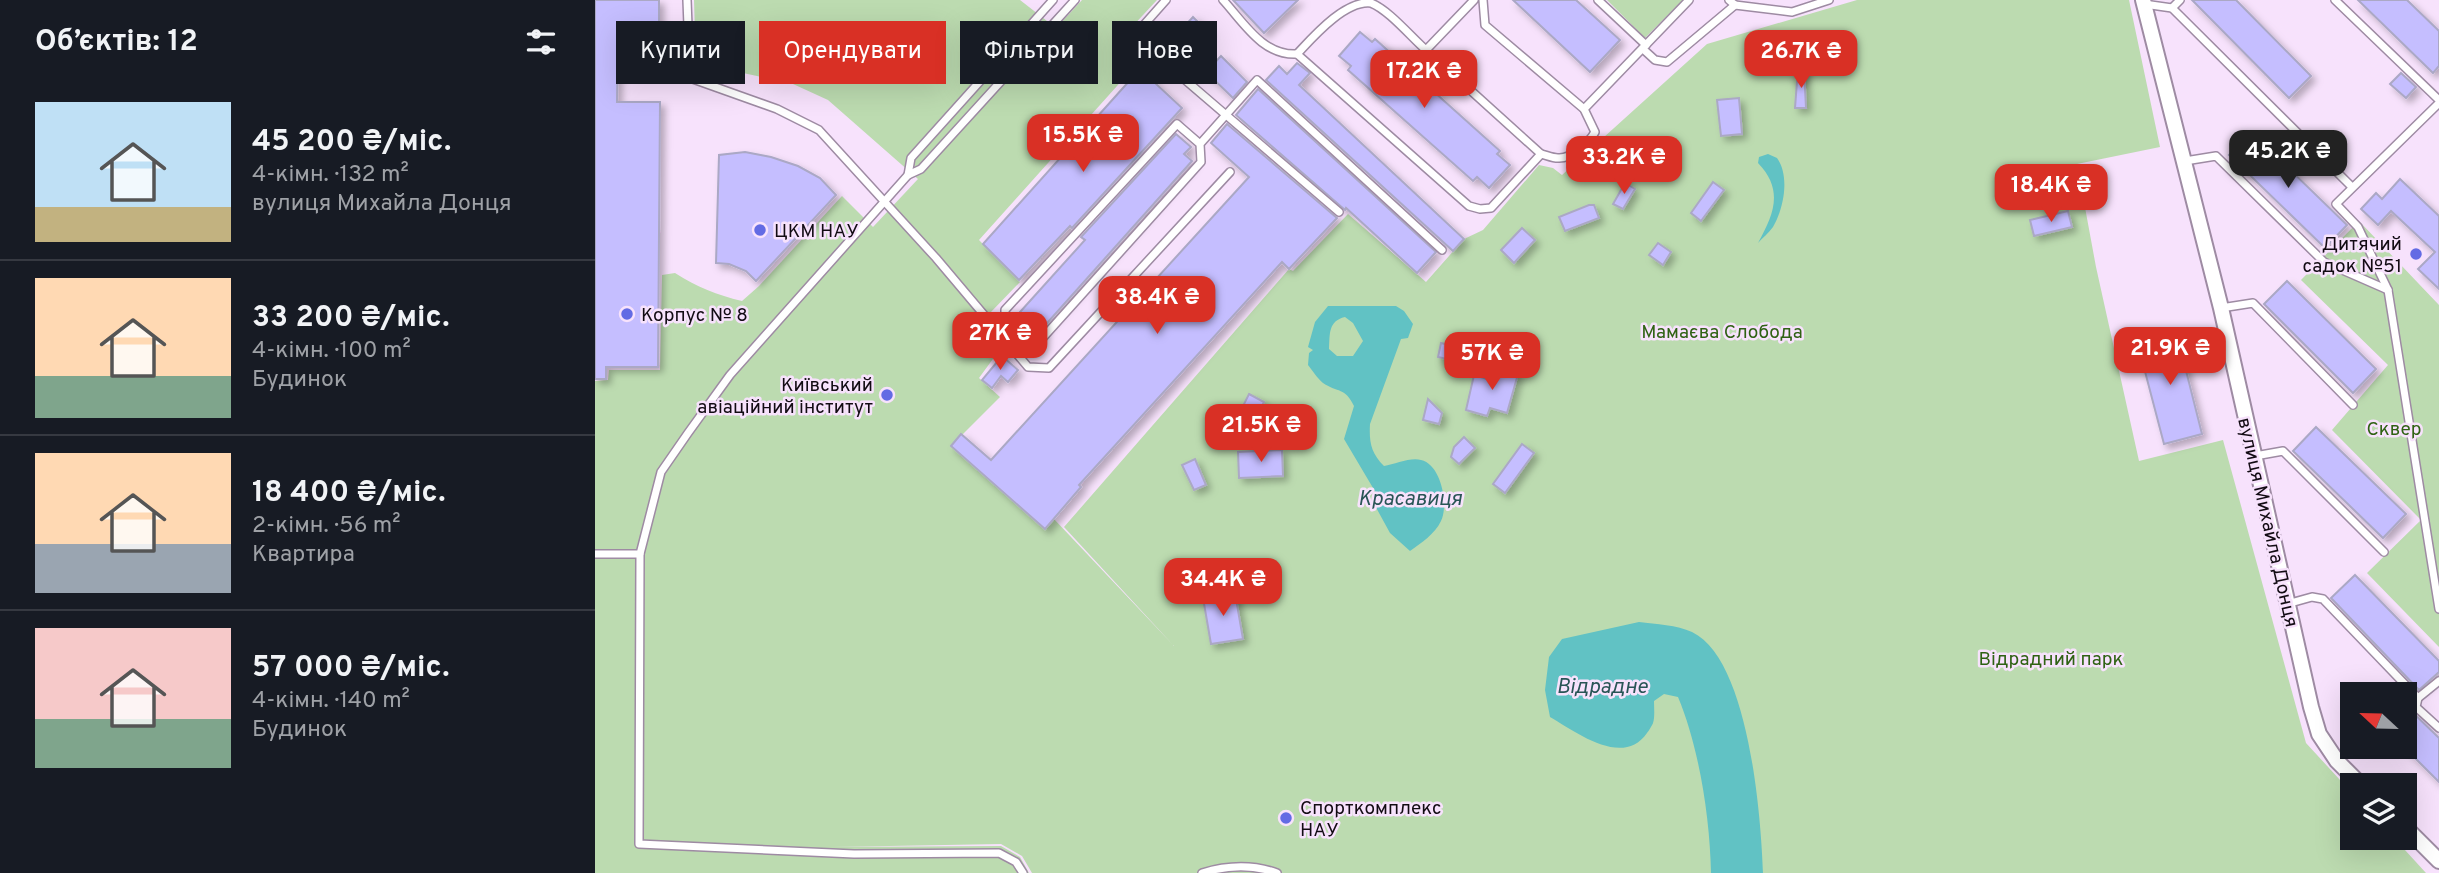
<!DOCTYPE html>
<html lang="uk">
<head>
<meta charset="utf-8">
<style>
  :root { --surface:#171b24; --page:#20242c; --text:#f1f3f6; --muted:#9ea1a6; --line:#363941; --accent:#d93025 }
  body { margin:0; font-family:Overpass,sans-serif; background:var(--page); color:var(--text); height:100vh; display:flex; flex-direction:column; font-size:26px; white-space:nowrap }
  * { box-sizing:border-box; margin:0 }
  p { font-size:23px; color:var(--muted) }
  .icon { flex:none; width:38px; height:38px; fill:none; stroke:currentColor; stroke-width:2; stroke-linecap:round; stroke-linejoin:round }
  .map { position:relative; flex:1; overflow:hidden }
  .drawer { display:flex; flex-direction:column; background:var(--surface); width:595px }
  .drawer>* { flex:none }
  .guide { position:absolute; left:21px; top:21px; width:665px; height:63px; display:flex; gap:14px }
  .needle { width:46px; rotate:292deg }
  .controls { position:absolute; left:1745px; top:682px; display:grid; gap:14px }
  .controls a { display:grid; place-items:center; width:77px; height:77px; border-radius:0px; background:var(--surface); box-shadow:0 7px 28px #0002; font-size:35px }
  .price { position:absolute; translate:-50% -60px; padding:0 16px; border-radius:14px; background:var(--accent); color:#fff; font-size:23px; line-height:46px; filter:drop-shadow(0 2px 4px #0008) }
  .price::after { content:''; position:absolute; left:50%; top:42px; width:21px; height:16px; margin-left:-10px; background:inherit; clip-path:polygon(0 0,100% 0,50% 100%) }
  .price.on { background:#222; color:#fff }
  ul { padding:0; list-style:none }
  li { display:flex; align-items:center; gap:21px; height:175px; padding:0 35px }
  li+li { border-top:2px solid var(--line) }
  li span { display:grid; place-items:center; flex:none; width:196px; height:140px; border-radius:0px; color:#555 }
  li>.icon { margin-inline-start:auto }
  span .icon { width:84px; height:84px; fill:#fffc; stroke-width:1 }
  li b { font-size:30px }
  h2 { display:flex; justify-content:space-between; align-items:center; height:84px; padding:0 35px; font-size:30px }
  .tag { padding:0 24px; border-radius:0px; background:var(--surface); box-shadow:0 7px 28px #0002; font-size:24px; line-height:63px }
  .tag.on { background:var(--accent); color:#fff }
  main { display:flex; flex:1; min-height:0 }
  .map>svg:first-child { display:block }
  .green { fill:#bcdbb0 }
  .water { fill:#61c2c4; fill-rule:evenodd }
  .building { fill:#c5beff; stroke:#aba8c5; stroke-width:2; filter:url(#shadow) }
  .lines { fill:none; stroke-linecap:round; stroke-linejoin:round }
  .service-casing { stroke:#9e8ba3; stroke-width:10 }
  .minor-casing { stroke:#9e8ba3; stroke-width:18 }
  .service { stroke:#fff; stroke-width:7 }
  .minor { stroke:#fff; stroke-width:14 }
  .poi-dot { fill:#636be4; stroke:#f7e2fc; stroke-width:2.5 }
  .labels { text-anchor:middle; stroke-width:5; stroke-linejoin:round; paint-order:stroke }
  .poi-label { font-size:19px; fill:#120b13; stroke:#f7e2fc; text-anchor:start }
  .park-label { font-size:19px; fill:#2f6214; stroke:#f7e2fc }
  .street-label { font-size:19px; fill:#120b13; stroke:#f7e2fc }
  .water-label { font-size:21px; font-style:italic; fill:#295556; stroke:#f7e2fc }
</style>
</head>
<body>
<main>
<section class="drawer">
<h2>Об’єктів: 12<svg class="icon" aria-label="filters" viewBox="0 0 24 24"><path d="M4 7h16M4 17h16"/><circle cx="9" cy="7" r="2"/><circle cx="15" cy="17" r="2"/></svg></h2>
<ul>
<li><span style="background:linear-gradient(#bfe0f5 75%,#c2b280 0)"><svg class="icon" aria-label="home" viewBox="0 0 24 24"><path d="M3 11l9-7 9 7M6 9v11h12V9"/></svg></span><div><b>45 200 ₴/міс.</b><p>4-кімн. · 132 m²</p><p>вулиця Михайла Донця</p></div></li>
<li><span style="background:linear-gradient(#ffd9b3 70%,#7fa58c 0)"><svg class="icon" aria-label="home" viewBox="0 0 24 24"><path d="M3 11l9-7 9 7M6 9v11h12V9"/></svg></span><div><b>33 200 ₴/міс.</b><p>4-кімн. · 100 m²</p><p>Будинок</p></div></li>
<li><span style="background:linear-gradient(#ffd9b3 65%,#9aa5b1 0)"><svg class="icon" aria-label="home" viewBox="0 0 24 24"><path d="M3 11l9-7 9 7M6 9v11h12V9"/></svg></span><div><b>18 400 ₴/міс.</b><p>2-кімн. · 56 m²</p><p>Квартира</p></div></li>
<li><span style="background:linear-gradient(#f6c9c9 65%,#7fa58c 0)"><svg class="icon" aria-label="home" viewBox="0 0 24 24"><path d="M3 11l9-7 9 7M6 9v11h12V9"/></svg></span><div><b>57 000 ₴/міс.</b><p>4-кімн. · 140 m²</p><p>Будинок</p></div></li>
</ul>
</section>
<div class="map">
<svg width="1844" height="873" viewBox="0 0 1844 873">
  <defs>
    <filter id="shadow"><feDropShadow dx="4.5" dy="4.5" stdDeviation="3.5" flood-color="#0004"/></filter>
  </defs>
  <rect width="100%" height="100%" fill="#f7e2fc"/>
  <!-- green -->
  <g class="green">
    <path d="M 99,0 L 425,0 L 461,28 L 487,0 L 562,0 L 522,43 L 539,67 L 384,240 L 425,282 L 395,313 L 414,337 L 384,378 L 405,397 L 356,446 L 449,529 L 459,519 L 579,646 L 469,527 L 694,269 L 698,271 L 753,214 L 831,282 L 869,239 L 888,230 L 944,165 L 958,168 L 967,175 L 1112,44 L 1262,0 L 1534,0 L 1565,147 L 1482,164 L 1501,267 L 1544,461 L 1628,440 L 1711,743 L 1757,793 L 1757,838 L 1799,838 L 1831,873 L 437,873 L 427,856 L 406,844 L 238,847 L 406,846 L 425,857 L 434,873 L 0,873 L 0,381 L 13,380 L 14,370 L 65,370 L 67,275 L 80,273 C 102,287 122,295 147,301 L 164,286 L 247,196 L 278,227 L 323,179 L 233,100 L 198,84 L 148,73 L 101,68 Z"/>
    <polygon points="1012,0 1088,0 1050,38"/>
    <polygon points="1764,221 1844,305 1844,647 1772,573 1826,520 1737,430 1793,365 1706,280"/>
  </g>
  <!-- water -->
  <g class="water">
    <path d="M 1173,154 L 1182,158 C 1195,176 1189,208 1178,227 C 1174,233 1167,238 1163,243 C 1179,214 1189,190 1163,163 L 1164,157 Z"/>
    <path d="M 733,306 L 801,306 L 809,311 L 818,324 L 813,338 L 806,339 L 775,424 C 774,442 776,453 789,466 C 800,464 816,457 826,460 C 846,464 854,505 846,521 C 840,534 826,543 815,551 L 795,533 L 778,502 L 781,493 L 749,439 L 759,406 C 750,387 743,393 728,383 C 722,378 717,370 713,365 L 714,353 L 718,350 L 713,347 L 720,322 ZM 750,317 L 758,323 L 768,341 L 758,356 L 742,356 L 734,349 C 735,334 733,321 750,317 Z"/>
    <path d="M 1044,622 C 1061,624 1082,625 1097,632 C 1154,659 1166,816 1168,873 L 1116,873 C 1115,818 1104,747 1083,697 L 1069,694 L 1059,701 C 1059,708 1060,717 1058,723 C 1058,724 1053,732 1052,733 C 1028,768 981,732 955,717 L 950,690 L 954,657 L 967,639 Z"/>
  </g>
  <!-- building -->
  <g class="building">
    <polygon points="0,0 64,0 64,34 23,34 22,102 65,102 63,367 11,367 11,379 0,379"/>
    <polygon points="638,0 703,0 669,33"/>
    <polygon points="918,0 981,0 1025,40 995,72"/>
    <polygon points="1597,0 1641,0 1716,76 1694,98"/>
    <polygon points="1763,0 1812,0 1844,31 1844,66 1838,73"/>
    <polygon points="598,17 613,32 582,65 567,51"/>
    <polygon points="765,32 777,42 780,39 905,151 902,154 915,165 894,188 882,177 878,181 753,70 756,66 744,56"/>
    <polygon points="626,56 652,82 638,98 611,72"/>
    <polygon points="702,63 715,73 704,85 869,239 858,251 671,80 684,66 692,74"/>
    <polygon points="1203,68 1209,68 1211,108 1200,108"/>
    <polygon points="545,69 587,108 477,228 475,226 424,280 388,244"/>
    <polygon points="1806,73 1821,87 1811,98 1795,84"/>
    <polygon points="663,89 841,252 822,273 751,208 750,210 641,115"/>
    <polygon points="1144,98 1147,134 1126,136 1122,100"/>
    <polygon points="632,124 742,218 694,269 687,262 484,485 486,487 450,529 356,446 366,434 396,460 654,177 616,143"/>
    <polygon points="1656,132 1752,225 1730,248 1634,155"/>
    <polygon points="581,134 596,147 589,154 597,161 445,331 443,329 436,334 426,325 431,318 425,312 490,240 486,237"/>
    <polygon points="150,152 176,157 203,166 225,178 241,195 161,281 151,271 134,264 121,263 124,155"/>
    <polygon points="1805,179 1844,216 1844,289 1823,269 1840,252 1796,211 1783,225 1766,209 1781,193 1787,199"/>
    <polygon points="1118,182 1129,190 1106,221 1096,213"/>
    <polygon points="1030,183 1040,189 1028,209 1018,204"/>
    <polygon points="994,205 999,205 1004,218 970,231 964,217"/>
    <polygon points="1473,211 1477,227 1439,236 1435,220"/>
    <polygon points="927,228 940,240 919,263 906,250"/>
    <polygon points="1063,243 1076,252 1068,265 1054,255"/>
    <polygon points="1692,281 1781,369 1758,393 1669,304"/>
    <polygon points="1581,331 1607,434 1569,444 1542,341"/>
    <polygon points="846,343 863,347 860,361 843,357"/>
    <polygon points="407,356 423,370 413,382 406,376 397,388 387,380"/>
    <polygon points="896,366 923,374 912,413 895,408 892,416 871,410 879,375 892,379"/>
    <polygon points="654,394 669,402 656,428 641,420"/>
    <polygon points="833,399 847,413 844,424 828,420"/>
    <polygon points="1721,427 1811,514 1788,538 1698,451"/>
    <polygon points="869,437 880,448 864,464 856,457 859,447"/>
    <polygon points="927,444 939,453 910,493 898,484"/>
    <polygon points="687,450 688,476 644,478 643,452"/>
    <polygon points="600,459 611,485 599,490 587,465"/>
    <polygon points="1760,575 1844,661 1844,672 1824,690 1736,598"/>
    <polygon points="640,593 648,639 616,644 608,598"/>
    <polygon points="1810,705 1844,738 1844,782 1810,748"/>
  </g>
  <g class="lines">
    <defs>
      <g id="service">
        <polyline points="92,0 95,78 182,109 224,130 341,258 433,367 454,368 635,172"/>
        <polyline points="571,0 539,36 744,212"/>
        <path d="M 628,0 C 649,23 668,56 702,54"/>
        <path d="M 879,0 L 831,50 L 946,154 C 951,155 957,158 963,158 C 976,159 994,143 1000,132 L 989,109 L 890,25 L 888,0"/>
        <polyline points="1003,0 1051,45"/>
        <polyline points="1134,0 1140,5 1197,12 1234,0"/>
        <polyline points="1740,0 1844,100"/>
        <polyline points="1549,4 1577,8 1757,187"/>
        <polyline points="1577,8 1585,0"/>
        <polyline points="1048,49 1060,60 1072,62 1140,5"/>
        <path d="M 831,50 C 816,37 794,10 776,3 C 750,0 718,37 702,54 L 874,206 L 885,209 L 896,208 L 946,154"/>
        <polyline points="56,76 95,78"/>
        <polyline points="1844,103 1741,204 1763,227 1793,290 1844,609"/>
        <polyline points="989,109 1094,0"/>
        <polyline points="605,144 582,124 410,310 410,321 431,340 445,341 606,162 605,144 662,80 847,250"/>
        <polyline points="1590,161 1621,156 1729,262 1793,290"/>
        <polyline points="313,175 316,158 458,0"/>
        <polyline points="1626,308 1658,303 1758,405"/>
        <polyline points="1660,456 1688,451 1789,552"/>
        <polyline points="0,554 45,554 66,472 93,433 135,375 313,175 326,169 480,0"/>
        <polyline points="45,554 44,844 259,854 404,853 421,862 428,873"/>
        <polyline points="1692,604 1717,597 1728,599 1823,698"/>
        <polyline points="1844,681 1823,698 1821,707 1844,728"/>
        <path d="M 607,873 C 633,865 657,864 682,873"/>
      </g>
      <g id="minor">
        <polyline points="1548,0 1626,308 1716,707 1724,734 1742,761 1767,786"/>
        <polyline points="1810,827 1844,861"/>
      </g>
    </defs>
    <!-- service casing -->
    <use href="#service" class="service-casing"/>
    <!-- minor casing -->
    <use href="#minor" class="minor-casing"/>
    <!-- service -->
    <use href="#service" class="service"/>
    <!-- minor -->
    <use href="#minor" class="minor"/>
  </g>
  <!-- markers -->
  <g class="poi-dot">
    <circle cx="165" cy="230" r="7"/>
    <circle cx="1821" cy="254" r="7"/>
    <circle cx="32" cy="314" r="7"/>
    <circle cx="292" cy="395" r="7"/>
    <circle cx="691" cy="818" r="7"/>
  </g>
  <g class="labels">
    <!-- poi labels -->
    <g class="poi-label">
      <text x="179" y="237">ЦКМ НАУ</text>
      <text x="1807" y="250" text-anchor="end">Дитячий<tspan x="1807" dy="22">садок №51</tspan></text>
      <text x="46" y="321">Корпус № 8</text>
      <text x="278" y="391" text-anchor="end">Київський<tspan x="278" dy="22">авіаційний інститут</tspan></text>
      <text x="705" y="814">Спорткомплекс<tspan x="705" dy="22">НАУ</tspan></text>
    </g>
    <!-- park labels -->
    <g class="park-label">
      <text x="1127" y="338">Мамаєва Слобода</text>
      <text x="1799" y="435">Сквер</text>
      <text x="1456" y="665">Відрадний парк</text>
    </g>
    <!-- street labels -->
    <g class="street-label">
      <text transform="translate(1674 522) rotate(77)" y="7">вулиця Михайла Донця</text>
    </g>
    <!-- water labels -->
    <g class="water-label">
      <text x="815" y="505">Красавиця</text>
      <text x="1007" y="693">Відрадне</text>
    </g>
  </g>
</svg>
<div class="controls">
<a><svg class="needle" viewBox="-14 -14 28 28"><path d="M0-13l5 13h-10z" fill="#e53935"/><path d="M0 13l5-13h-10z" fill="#9ea1a6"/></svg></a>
<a><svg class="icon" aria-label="layers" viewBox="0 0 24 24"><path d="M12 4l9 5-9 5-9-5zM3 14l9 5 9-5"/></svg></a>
</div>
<b class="price" style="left:1206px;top:90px">26.7K ₴</b>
<b class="price" style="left:829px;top:110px">17.2K ₴</b>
<b class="price" style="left:488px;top:174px">15.5K ₴</b>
<b class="price on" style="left:1693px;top:190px">45.2K ₴</b>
<b class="price" style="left:1029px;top:196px">33.2K ₴</b>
<b class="price" style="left:1456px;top:224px">18.4K ₴</b>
<b class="price" style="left:562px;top:336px">38.4K ₴</b>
<b class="price" style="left:405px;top:372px">27K ₴</b>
<b class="price" style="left:1575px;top:387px">21.9K ₴</b>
<b class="price" style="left:897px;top:392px">57K ₴</b>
<b class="price" style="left:666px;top:464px">21.5K ₴</b>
<b class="price" style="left:628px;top:618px">34.4K ₴</b>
<div class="guide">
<a class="tag">Купити</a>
<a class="tag on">Орендувати</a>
<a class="tag">Фільтри</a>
<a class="tag">Нове</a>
</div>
</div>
</main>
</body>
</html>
